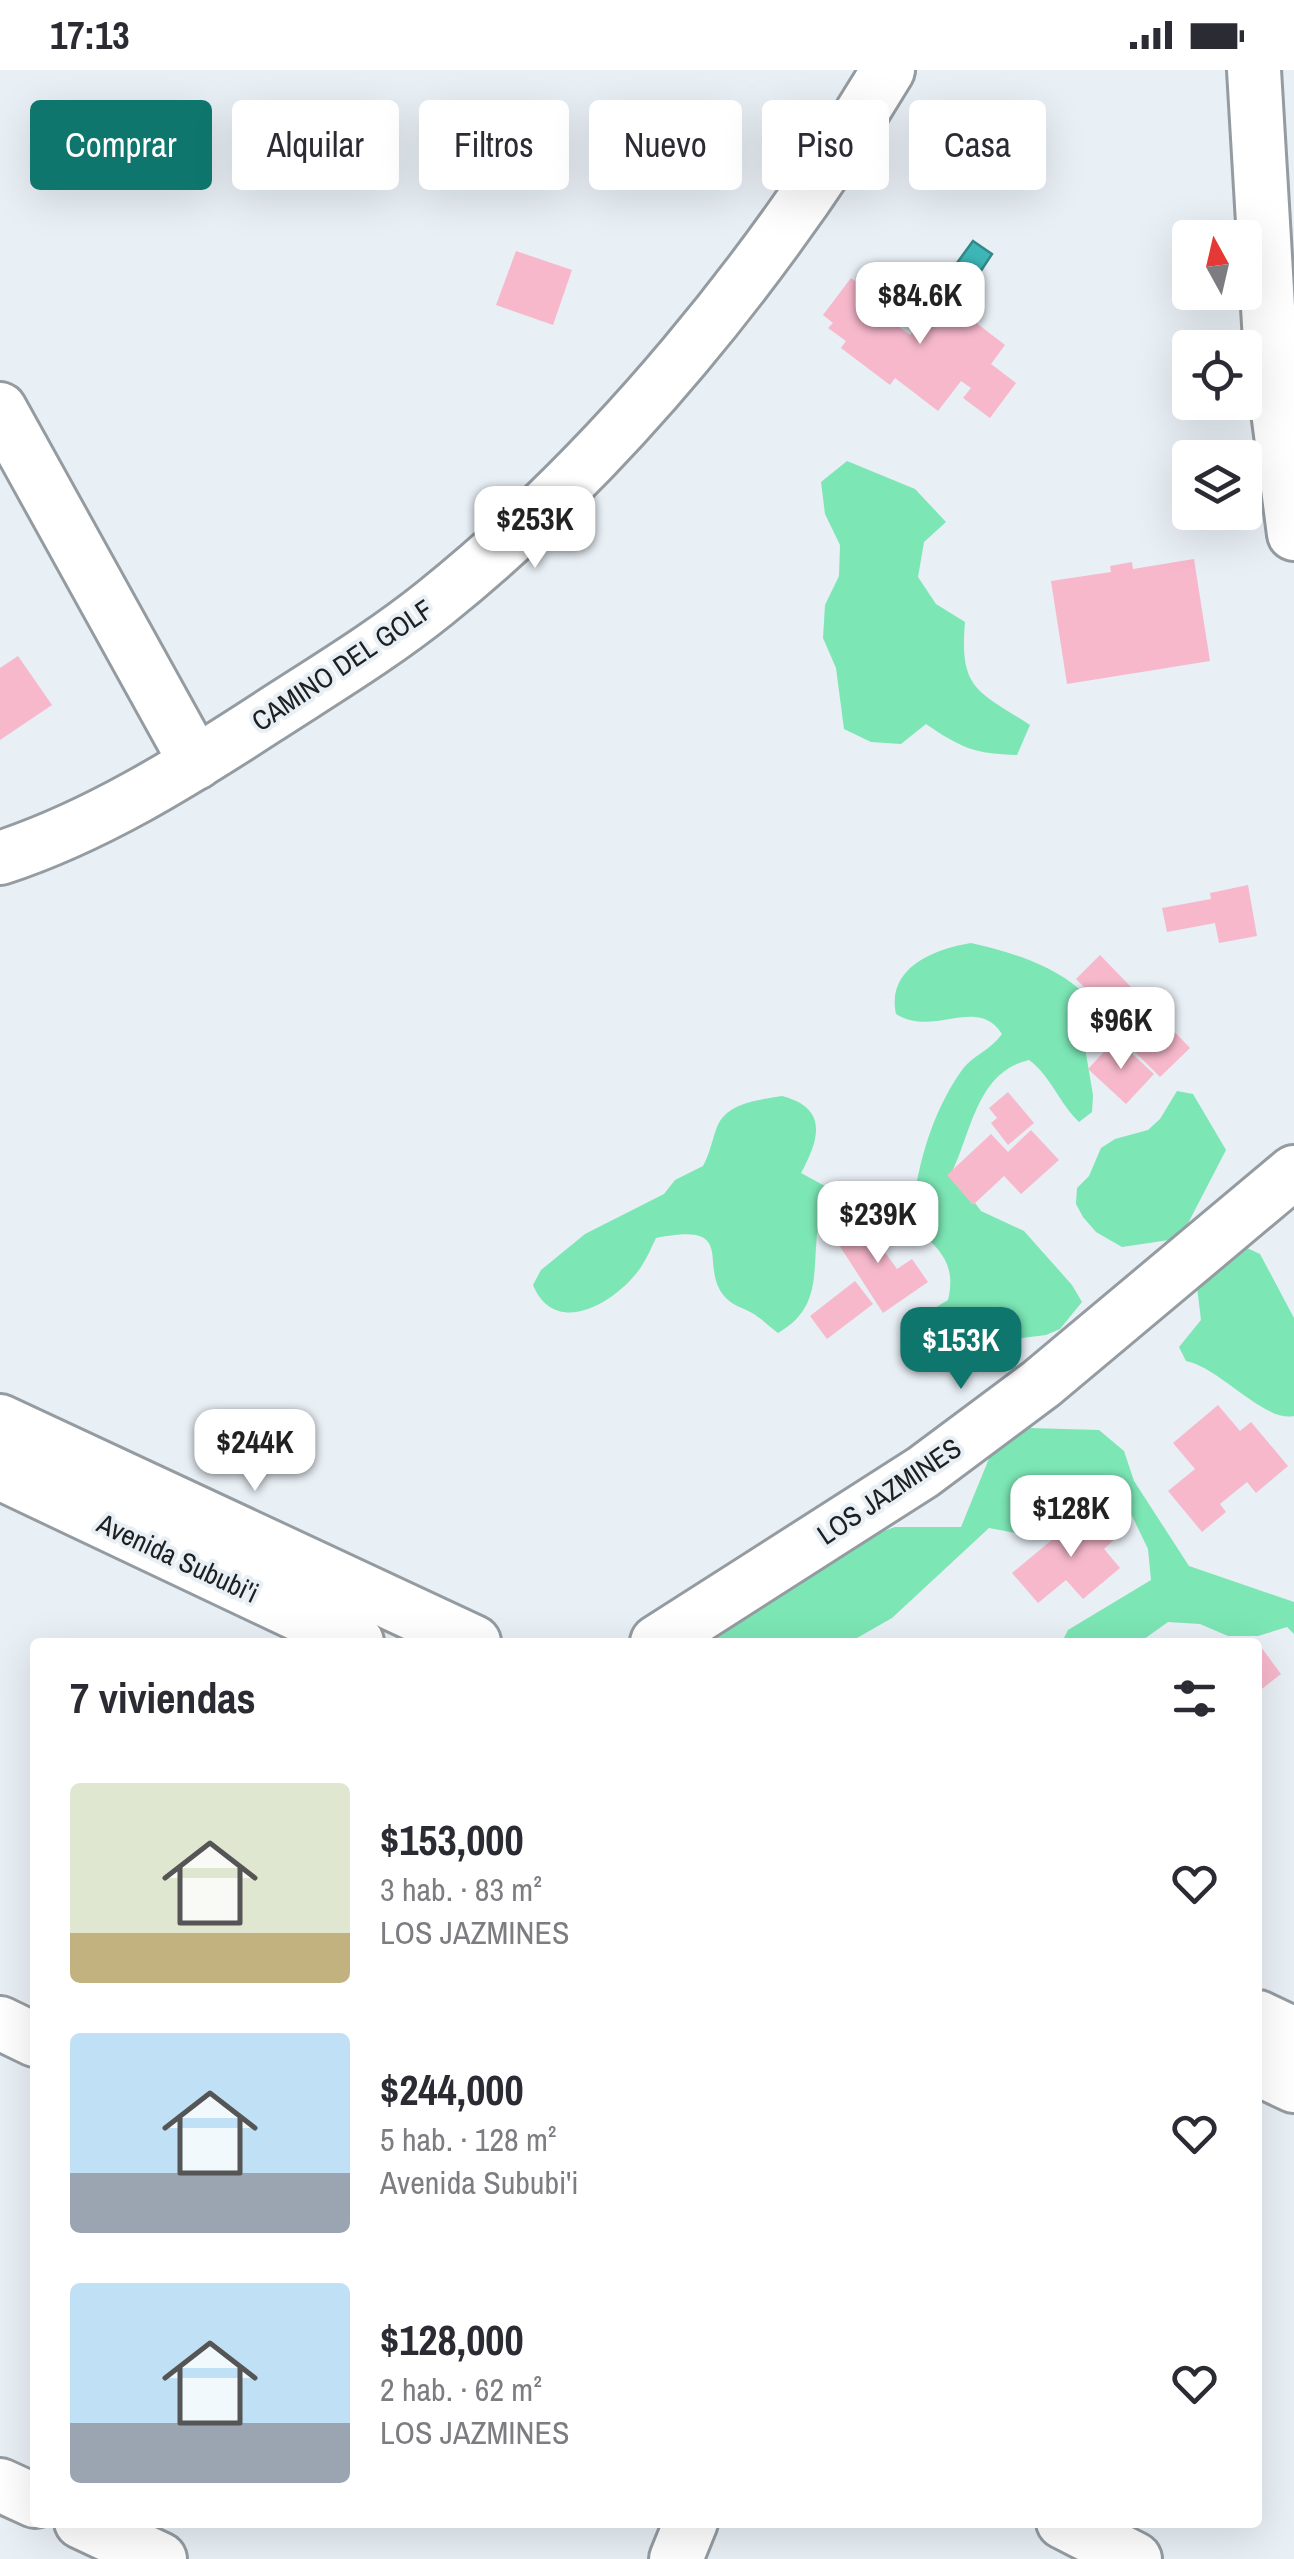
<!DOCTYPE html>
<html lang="es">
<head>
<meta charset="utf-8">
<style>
  :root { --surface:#fff; --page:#f7f7f7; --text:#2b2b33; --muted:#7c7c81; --accent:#0f766e }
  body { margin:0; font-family:"Archivo Narrow",sans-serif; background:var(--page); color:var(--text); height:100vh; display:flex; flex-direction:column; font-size:38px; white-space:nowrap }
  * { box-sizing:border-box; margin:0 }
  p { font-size:32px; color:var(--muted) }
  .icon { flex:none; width:55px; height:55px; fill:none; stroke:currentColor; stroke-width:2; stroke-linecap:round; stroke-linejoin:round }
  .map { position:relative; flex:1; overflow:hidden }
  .drawer { position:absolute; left:30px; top:1568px; width:1232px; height:890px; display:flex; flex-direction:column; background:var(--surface); border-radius:10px; box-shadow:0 10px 40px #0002 }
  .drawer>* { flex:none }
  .guide { position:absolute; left:30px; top:30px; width:1235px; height:90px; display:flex; gap:20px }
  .needle { width:65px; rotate:352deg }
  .fabs { position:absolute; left:1172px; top:150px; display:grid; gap:20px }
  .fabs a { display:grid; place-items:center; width:90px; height:90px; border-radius:10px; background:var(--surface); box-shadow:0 10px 40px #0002; font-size:50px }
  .price { position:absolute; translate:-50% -85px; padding:0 22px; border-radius:20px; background:#fff; color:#222; font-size:32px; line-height:65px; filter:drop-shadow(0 2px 5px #0008) }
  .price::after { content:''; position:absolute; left:50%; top:60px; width:30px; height:22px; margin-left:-15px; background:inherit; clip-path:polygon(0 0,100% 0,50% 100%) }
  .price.active { background:var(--accent); color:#fff }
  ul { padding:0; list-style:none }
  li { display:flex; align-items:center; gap:30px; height:250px; padding:0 40px }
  li span { display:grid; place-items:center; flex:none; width:280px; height:200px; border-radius:10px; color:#555 }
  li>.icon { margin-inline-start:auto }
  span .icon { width:120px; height:120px; fill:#fffc; stroke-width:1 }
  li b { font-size:42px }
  h2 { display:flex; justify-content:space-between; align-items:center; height:120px; padding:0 40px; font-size:42px }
  .chip { padding:0 35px; border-radius:10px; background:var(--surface); box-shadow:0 10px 40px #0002; font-size:35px; line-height:90px }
  .chip.active { background:var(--accent); color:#fff }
  .status { display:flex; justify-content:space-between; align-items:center; height:70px; padding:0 50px; background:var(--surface); direction:ltr }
  .status svg { height:28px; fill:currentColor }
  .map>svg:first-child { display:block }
  .green { fill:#7ce6b5 }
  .water { fill:#3eb5b6; stroke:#34888a; stroke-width:2.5 }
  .building { fill:#f7b8cc }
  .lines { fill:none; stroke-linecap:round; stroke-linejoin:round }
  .minor-casing { stroke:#959ca1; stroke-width:58 }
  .minor { stroke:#fff; stroke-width:52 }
  .labels { text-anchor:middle; stroke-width:8; stroke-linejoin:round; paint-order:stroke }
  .street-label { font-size:28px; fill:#1d2022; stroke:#e8eff5 }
</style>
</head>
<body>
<div class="status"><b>17:13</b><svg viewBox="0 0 49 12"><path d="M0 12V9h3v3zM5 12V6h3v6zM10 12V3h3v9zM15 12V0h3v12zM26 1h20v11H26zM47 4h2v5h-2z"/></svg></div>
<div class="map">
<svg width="1294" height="2489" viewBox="0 0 1294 2489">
  <rect width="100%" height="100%" fill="#e8eff5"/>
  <!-- green -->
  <g class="green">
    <path d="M 847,391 L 915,419 L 946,452 L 924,472 L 918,507 L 936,534 L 965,552 C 959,620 978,621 1030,655 L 1017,685 C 975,684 961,678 926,654 L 901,674 L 871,672 L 844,659 L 836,598 L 823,568 L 825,535 L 839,506 L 840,475 L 825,444 L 821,412 Z"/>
    <path d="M 971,873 C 1024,885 1080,903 1108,954 L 1085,978 L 1093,1025 L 1092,1042 L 1079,1052 C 1059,1033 1051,1006 1029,990 C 977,1002 972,1060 952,1102 L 981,1141 L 1024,1161 L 1072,1215 L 1082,1232 L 1060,1259 L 1046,1265 L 948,1277 L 914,1270 L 907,1255 L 948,1230 C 957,1193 939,1178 912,1155 C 914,1104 931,1043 962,1000 C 973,985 991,980 1002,964 C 977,925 934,968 896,944 C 886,898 934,879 971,873 Z"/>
    <polygon points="1177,1021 1193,1024 1226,1080 1184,1161 1169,1170 1122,1177 1096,1162 1083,1147 1076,1134 1077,1118 1089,1106 1101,1078 1115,1069 1148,1060 1160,1049"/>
    <path d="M 782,1026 C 828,1038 820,1068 801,1103 L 825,1116 C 822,1132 819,1148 817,1164 C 813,1205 820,1239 778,1263 C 770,1257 761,1248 752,1243 C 742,1237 733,1236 725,1227 C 697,1196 740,1151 656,1168 C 651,1178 647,1188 641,1197 C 618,1231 556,1270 533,1215 L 541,1200 L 585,1164 L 664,1124 L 675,1110 L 703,1096 C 710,1083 712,1070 717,1057 C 727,1032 759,1030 782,1026 Z"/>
    <path d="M 1245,1177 L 1260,1184 L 1294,1248 L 1294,1346 C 1265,1353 1219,1297 1186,1291 L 1179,1277 L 1201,1250 L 1197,1217 Z"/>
    <polygon points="1030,1358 1099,1360 1124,1381 1134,1411 1189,1496 1294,1532 1294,1564 1287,1557 1258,1566 1228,1566 1200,1554 1168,1552 1140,1572 1062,1572 1068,1560 1151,1510 1148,1479 1122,1425 1094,1412 1068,1431 1051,1457 1020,1464 989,1458 892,1548 850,1572 690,1572 864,1468 895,1457 961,1457 997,1369"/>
  </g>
  <!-- water -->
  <polygon class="water" points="973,171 992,184 967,222 946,208"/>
  <!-- building -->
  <g class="building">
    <polygon points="516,181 572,200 553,255 496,235"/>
    <polygon points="851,208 872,223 883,210 909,230 893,252 910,265 940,225 1005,275 991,294 1016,313 990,348 963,328 971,318 961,311 938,341 895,308 890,315 841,278 846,271 828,258 833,253 823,245"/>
    <polygon points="1194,489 1210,591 1067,614 1051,511 1111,502 1110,496 1132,492 1133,499"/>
    <polygon points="18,586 52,635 0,670 0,598"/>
    <polygon points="1248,815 1257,866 1219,873 1215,853 1167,862 1162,838 1211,829 1210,823"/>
    <polygon points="1100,885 1190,978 1160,1007 1126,973 1133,966 1076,909"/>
    <polygon points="1116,969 1154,1004 1126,1034 1088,999"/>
    <polygon points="1008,1022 1034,1053 1008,1075 991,1053 997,1048 989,1038"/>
    <polygon points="1031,1060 1059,1090 1021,1124 1004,1106 973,1135 947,1105 991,1064 1008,1082"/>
    <polygon points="859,1146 897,1199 912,1189 928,1212 883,1243 832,1164"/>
    <polygon points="855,1211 873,1234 827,1269 810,1246"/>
    <polygon points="1218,1335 1240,1361 1251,1352 1288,1396 1256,1423 1247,1412 1220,1434 1226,1442 1202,1462 1168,1421 1195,1399 1173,1373"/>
    <polygon points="1089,1439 1115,1469 1104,1479 1120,1498 1083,1529 1066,1510 1038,1533 1012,1503"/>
    <polygon points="1258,1573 1281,1604 1258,1622"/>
  </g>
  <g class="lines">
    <defs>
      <g id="minor">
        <polyline points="1254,0 1271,288 1294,464"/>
        <polyline points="0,339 196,693"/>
        <path d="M 0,788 C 95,757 183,702 266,648 C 323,611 383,575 435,533 C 613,390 771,195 888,0"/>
        <polyline points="0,1351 474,1572"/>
        <polyline points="0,1403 357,1572"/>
        <polyline points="657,1572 923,1402 1041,1314 1294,1102"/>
        <polyline points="1258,1947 1294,1964"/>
        <polyline points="0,1953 35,1970"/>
        <polyline points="1258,1999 1294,2016"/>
        <polyline points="0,2415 35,2431"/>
        <polyline points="81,2452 160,2489"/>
        <polyline points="1063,2452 1135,2489"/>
        <polyline points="676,2489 691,2452"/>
      </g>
    </defs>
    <!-- minor casing -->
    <use href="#minor" class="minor-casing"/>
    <!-- minor -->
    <use href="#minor" class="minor"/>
  </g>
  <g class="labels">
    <!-- street labels -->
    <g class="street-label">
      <text transform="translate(342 595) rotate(-34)" y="10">CAMINO DEL GOLF</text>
      <text transform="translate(889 1421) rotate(-34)" y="10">LOS JAZMINES</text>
      <text transform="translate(178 1488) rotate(25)" y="10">Avenida Sububi'i</text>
    </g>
  </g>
</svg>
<div class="fabs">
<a><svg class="needle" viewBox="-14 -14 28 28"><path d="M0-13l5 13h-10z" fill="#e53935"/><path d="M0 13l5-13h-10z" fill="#7c7c81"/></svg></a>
<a><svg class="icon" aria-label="locate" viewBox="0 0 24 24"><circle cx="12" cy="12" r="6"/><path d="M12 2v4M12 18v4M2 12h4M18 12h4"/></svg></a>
<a><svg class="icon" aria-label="layers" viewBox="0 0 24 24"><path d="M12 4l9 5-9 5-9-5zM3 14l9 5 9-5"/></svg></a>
</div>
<b class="price" style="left:920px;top:277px">$84.6K</b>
<b class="price" style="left:535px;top:501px">$253K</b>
<b class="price" style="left:1121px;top:1002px">$96K</b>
<b class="price" style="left:878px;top:1196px">$239K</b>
<b class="price active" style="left:961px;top:1322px">$153K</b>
<b class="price" style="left:255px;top:1424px">$244K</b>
<b class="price" style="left:1071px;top:1490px">$128K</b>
<div class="guide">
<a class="chip active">Comprar</a>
<a class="chip">Alquilar</a>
<a class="chip">Filtros</a>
<a class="chip">Nuevo</a>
<a class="chip">Piso</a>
<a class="chip">Casa</a>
</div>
<section class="drawer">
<h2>7 viviendas<svg class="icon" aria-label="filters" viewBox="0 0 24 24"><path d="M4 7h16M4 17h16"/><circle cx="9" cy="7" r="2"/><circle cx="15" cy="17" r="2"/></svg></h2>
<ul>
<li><span style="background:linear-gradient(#dfe7d0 75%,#c2b280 0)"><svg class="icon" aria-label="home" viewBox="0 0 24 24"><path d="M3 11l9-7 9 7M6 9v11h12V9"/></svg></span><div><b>$153,000</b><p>3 hab. · 83 m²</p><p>LOS JAZMINES</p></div><svg class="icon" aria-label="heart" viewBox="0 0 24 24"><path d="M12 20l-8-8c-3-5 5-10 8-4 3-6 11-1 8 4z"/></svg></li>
<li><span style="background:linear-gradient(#bfe0f5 70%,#9aa5b1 0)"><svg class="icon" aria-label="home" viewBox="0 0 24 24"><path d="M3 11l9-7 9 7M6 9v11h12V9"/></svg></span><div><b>$244,000</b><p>5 hab. · 128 m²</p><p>Avenida Sububi'i</p></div><svg class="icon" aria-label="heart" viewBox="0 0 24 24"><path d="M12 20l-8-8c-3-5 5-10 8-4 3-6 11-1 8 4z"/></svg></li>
<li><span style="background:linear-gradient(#bfe0f5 70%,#9aa5b1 0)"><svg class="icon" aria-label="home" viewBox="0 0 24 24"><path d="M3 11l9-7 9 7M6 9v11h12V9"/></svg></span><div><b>$128,000</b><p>2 hab. · 62 m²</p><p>LOS JAZMINES</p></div><svg class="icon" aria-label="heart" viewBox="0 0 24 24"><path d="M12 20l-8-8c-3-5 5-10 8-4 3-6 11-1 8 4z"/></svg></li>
</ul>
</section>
</div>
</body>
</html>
